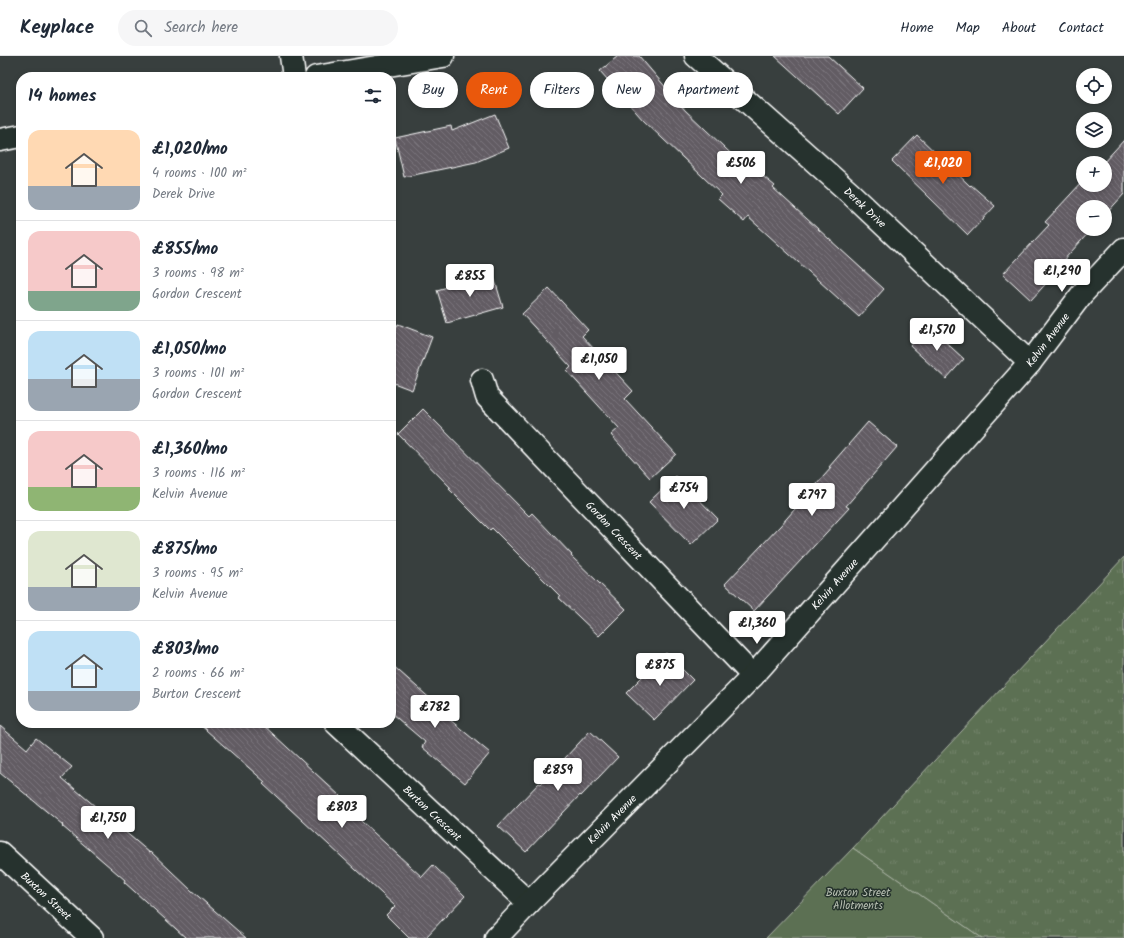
<!DOCTYPE html>
<html lang="en">
<head>
<meta charset="utf-8">
<style>
  :root { --surface:#fff; --page:#f6f6f7; --text:#1f2937; --muted:#747a83; --line:#e0e1e3; --accent:#ea580c }
  body { margin:0; font-family:Kalam,sans-serif; background:var(--page); color:var(--text); height:100vh; display:flex; flex-direction:column; font-size:15px; white-space:nowrap }
  * { box-sizing:border-box; margin:0 }
  p { font-size:13px; color:var(--muted) }
  .icon { flex:none; width:22px; height:22px; fill:none; stroke:currentColor; stroke-width:2; stroke-linecap:round; stroke-linejoin:round }
  .map { position:relative; flex:1; overflow:hidden }
  .sheet { position:absolute; left:16px; top:16px; width:380px; height:656px; display:flex; flex-direction:column; background:var(--surface); border-radius:16px; box-shadow:0 2px 6px #0003 }
  .sheet>* { flex:none }
  .banner { position:absolute; left:408px; top:16px; width:380px; height:36px; display:flex; gap:8px }
  .controls { position:absolute; left:1076px; top:12px; display:grid; gap:8px }
  .controls a { display:grid; place-items:center; width:36px; height:36px; border-radius:50%; background:var(--surface); box-shadow:0 2px 6px #0003; font-size:20px }
  .price { position:absolute; translate:-50% -34px; padding:0 9px; border-radius:4px; background:#fff; color:#222; font-size:13px; line-height:26px; filter:drop-shadow(0 1px 2px #0008) }
  .price::after { content:''; position:absolute; left:50%; top:24px; width:12px; height:9px; margin-left:-6px; background:inherit; clip-path:polygon(0 0,100% 0,50% 100%) }
  .price.current { background:var(--accent); color:#fff }
  ul { padding:0; list-style:none }
  li { display:flex; align-items:center; gap:12px; height:100px; padding:0 12px }
  li+li { border-top:1px solid var(--line) }
  li span { display:grid; place-items:center; flex:none; width:112px; height:80px; border-radius:12px; color:#555 }
  li>.icon { margin-inline-start:auto }
  span .icon { width:48px; height:48px; fill:#fffc; stroke-width:1 }
  li b { font-size:17px }
  h2 { display:flex; justify-content:space-between; align-items:center; height:48px; padding:0 12px; font-size:17px }
  .tag { padding:0 14px; border-radius:18px; background:var(--surface); box-shadow:0 2px 6px #0003; font-size:14px; line-height:36px }
  .tag.current { background:var(--accent); color:#fff }
  header { display:flex; align-items:center; gap:24px; box-sizing:border-box; height:56px; padding:0 20px; background:var(--surface); border-bottom:1px solid var(--line) }
  header strong { font-size:19px }
  nav { display:flex; gap:22px; margin-inline-start:auto; font-size:14px }
  .search { width:280px; height:36px; background:var(--page); display:flex; align-items:center; gap:10px; box-sizing:border-box; padding:0 14px; border-radius:22px; color:var(--muted); font-size:15px }
  .map>svg:first-child { display:block }
  .green { fill:#5c6f52; stroke:#aeb7a8 }
  .park { fill:url(#park-tufts); stroke:#aeb7a8 }
  .building { fill:url(#building-back-hatch); stroke:#fff }
  .lines { fill:none; stroke-linecap:round; stroke-linejoin:round }
  .street-casing { stroke:#fff; stroke-width:25 }
  .street { stroke:#26332d; stroke-width:22 }
  .labels { text-anchor:middle; stroke-width:3; stroke-linejoin:round; paint-order:stroke }
  .street-label { font-size:11px; fill:#fff; stroke:#26332d }
  .park-label { font-size:11px; fill:#b6beb1; stroke:#26332d }
</style>
</head>
<body>
<header>
<strong>Keyplace</strong>
<div class="search"><svg class="icon" aria-label="search" viewBox="0 0 24 24"><circle cx="10" cy="10" r="6"/><path d="M15 15l6 6"/></svg>Search here</div>
<nav><a>Home</a><a>Map</a><a>About</a><a>Contact</a></nav>
</header>
<div class="map">
<svg width="1124" height="882" viewBox="0 0 1124 882">
  <defs>
    <pattern id="park-tufts" width="24" height="20" patternUnits="userSpaceOnUse"><rect width="24" height="20" fill="#5c6f52"/><path d="M3 7l-1-3M5 7V3M7 7l1-3M15 17l-1-3M17 17v-4M19 17l1-3" fill="none" stroke="#74856c"/></pattern>
    <pattern id="building-back-hatch" width="6" height="6" patternUnits="userSpaceOnUse"><rect width="6" height="6" fill="#625b64"/><path d="M-1 5l2 2M0 0l6 6M5-1l2 2" fill="none" stroke="#7a747b"/></pattern>
  </defs>
  <rect width="100%" height="100%" fill="#383f3e"/>
  <filter id="ink" filterUnits="userSpaceOnUse"><feTurbulence type="fractalNoise" baseFrequency=".025" numOctaves="2"/><feDisplacementMap in="SourceGraphic" scale="8" xChannelSelector="R" yChannelSelector="G"/><feConvolveMatrix kernelMatrix="1 2 1 2 8 2 1 2 1" color-interpolation-filters="sRGB"/></filter>
  <g filter="url(#ink)">
    <!-- green -->
    <polygon class="green" points="853,792 869,803 982,882 766,882"/>
    <!-- park -->
    <polygon class="park" points="1124,501 1124,882 982,882 853,792"/>
    <!-- building -->
    <g class="building">
      <polygon points="618,0 639,0 685,54 745,111 748,108 775,130 773,132 884,233 859,261 748,161 744,166 718,143 722,139 643,64 600,15"/>
      <polygon points="775,0 828,0 863,32 839,58"/>
      <polygon points="495,58 509,92 476,106 404,121 395,82 451,70 452,75"/>
      <polygon points="917,79 970,130 971,129 995,150 968,179 892,105"/>
      <polygon points="1124,84 1124,138 1105,159 1105,151 1083,151 1083,173 1092,173 1050,219 1052,221 1031,244 1003,218 1049,169 1045,166 1083,125 1083,129 1105,129 1105,107 1103,107"/>
      <polygon points="493,218 503,251 447,267 437,234"/>
      <polygon points="549,232 588,274 582,280 633,335 625,343 676,398 650,422 611,379 619,372 567,315 571,311 522,258"/>
      <polygon points="398,268 432,281 412,334 391,326 391,287"/>
      <polygon points="928,270 964,303 946,323 910,290"/>
      <polygon points="423,353 529,460 532,457 572,499 571,500 626,553 599,580 559,542 560,540 492,472 490,474 449,433 451,432 398,378"/>
      <polygon points="868,366 897,391 846,450 849,452 754,555 725,528 780,470 831,412 829,411"/>
      <polygon points="676,420 718,463 691,489 649,446"/>
      <polygon points="666,597 693,624 654,664 626,637"/>
      <polygon points="391,608 434,646 432,649 490,697 465,727 422,691 425,686 391,657"/>
      <polygon points="198,667 261,667 340,740 337,743 422,821 433,809 465,840 425,882 409,882 386,859 395,850 263,728 265,726"/>
      <polygon points="0,670 27,693 36,682 72,711 62,722 150,797 151,796 191,834 246,882 186,882 124,826 125,824 62,770 63,769 0,717"/>
      <polygon points="590,675 618,701 581,740 580,739 526,796 498,770 539,727 541,728"/>
    </g>
    <g class="lines">
      <defs>
        <g id="street">
          <polyline points="291,0 294,21"/>
          <path id="s1" d="M 696,0 L 850,137 L 1030,307"/>
          <polyline points="316,21 443,0"/>
          <polyline points="0,84 21,80"/>
          <path id="s2" d="M 482,324 L 487,341 L 753,620"/>
          <path id="s3" d="M 336,667 L 529,847"/>
          <path id="s4" d="M 0,797 L 92,882"/>
          <path id="s5" d="M 496,882 L 529,847 L 753,620 L 1030,307 L 1082,238 L 1124,193"/>
        </g>
      </defs>
      <!-- street casing -->
      <use href="#street" class="street-casing"/>
      <!-- street -->
      <use href="#street" class="street"/>
    </g>
  </g>
  <g class="labels">
    <!-- street labels -->
    <g class="street-label">
      <text dy="4" stroke="none"><textPath href="#s1" startOffset="227">Derek Drive</textPath></text>
      <text dy="4" stroke="none"><textPath href="#s5" startOffset="814">Kelvin Avenue</textPath></text>
      <text dy="4" stroke="none"><textPath href="#s2" startOffset="202">Gordon Crescent</textPath></text>
      <text dy="4" stroke="none"><textPath href="#s5" startOffset="490">Kelvin Avenue</textPath></text>
      <text dy="4" stroke="none"><textPath href="#s3" startOffset="132">Burton Crescent</textPath></text>
      <text dy="4" stroke="none"><textPath href="#s5" startOffset="166">Kelvin Avenue</textPath></text>
      <text dy="4" stroke="none"><textPath href="#s4" startOffset="63">Buxton Street</textPath></text>
    </g>
    <!-- park labels -->
    <g class="park-label">
      <text x="858" y="840">Buxton Street<tspan x="858" dy="13">Allotments</tspan></text>
    </g>
  </g>
</svg>
<div class="controls">
<a><svg class="icon" aria-label="locate" viewBox="0 0 24 24"><circle cx="12" cy="12" r="6"/><path d="M12 2v4M12 18v4M2 12h4M18 12h4"/></svg></a>
<a><svg class="icon" aria-label="layers" viewBox="0 0 24 24"><path d="M12 4l9 5-9 5-9-5zM3 14l9 5 9-5"/></svg></a>
<a>+</a>
<a>−</a>
</div>
<b class="price" style="left:741px;top:129px">£506</b>
<b class="price current" style="left:943px;top:129px">£1,020</b>
<b class="price" style="left:1062px;top:237px">£1,290</b>
<b class="price" style="left:470px;top:242px">£855</b>
<b class="price" style="left:937px;top:296px">£1,570</b>
<b class="price" style="left:599px;top:325px">£1,050</b>
<b class="price" style="left:684px;top:454px">£754</b>
<b class="price" style="left:812px;top:461px">£797</b>
<b class="price" style="left:757px;top:589px">£1,360</b>
<b class="price" style="left:660px;top:631px">£875</b>
<b class="price" style="left:435px;top:673px">£782</b>
<b class="price" style="left:558px;top:736px">£859</b>
<b class="price" style="left:342px;top:773px">£803</b>
<b class="price" style="left:108px;top:784px">£1,750</b>
<div class="banner">
<a class="tag">Buy</a>
<a class="tag current">Rent</a>
<a class="tag">Filters</a>
<a class="tag">New</a>
<a class="tag">Apartment</a>
</div>
<section class="sheet">
<h2>14 homes<svg class="icon" aria-label="filters" viewBox="0 0 24 24"><path d="M4 7h16M4 17h16"/><circle cx="9" cy="7" r="2"/><circle cx="15" cy="17" r="2"/></svg></h2>
<ul>
<li><span style="background:linear-gradient(#ffd9b3 70%,#9aa5b1 0)"><svg class="icon" aria-label="home" viewBox="0 0 24 24"><path d="M3 11l9-7 9 7M6 9v11h12V9"/></svg></span><div><b>£1,020/mo</b><p>4 rooms · 100 m²</p><p>Derek Drive</p></div></li>
<li><span style="background:linear-gradient(#f6c9c9 75%,#7fa58c 0)"><svg class="icon" aria-label="home" viewBox="0 0 24 24"><path d="M3 11l9-7 9 7M6 9v11h12V9"/></svg></span><div><b>£855/mo</b><p>3 rooms · 98 m²</p><p>Gordon Crescent</p></div></li>
<li><span style="background:linear-gradient(#bfe0f5 60%,#9aa5b1 0)"><svg class="icon" aria-label="home" viewBox="0 0 24 24"><path d="M3 11l9-7 9 7M6 9v11h12V9"/></svg></span><div><b>£1,050/mo</b><p>3 rooms · 101 m²</p><p>Gordon Crescent</p></div></li>
<li><span style="background:linear-gradient(#f6c9c9 70%,#8fb573 0)"><svg class="icon" aria-label="home" viewBox="0 0 24 24"><path d="M3 11l9-7 9 7M6 9v11h12V9"/></svg></span><div><b>£1,360/mo</b><p>3 rooms · 116 m²</p><p>Kelvin Avenue</p></div></li>
<li><span style="background:linear-gradient(#dfe7d0 70%,#9aa5b1 0)"><svg class="icon" aria-label="home" viewBox="0 0 24 24"><path d="M3 11l9-7 9 7M6 9v11h12V9"/></svg></span><div><b>£875/mo</b><p>3 rooms · 95 m²</p><p>Kelvin Avenue</p></div></li>
<li><span style="background:linear-gradient(#bfe0f5 75%,#9aa5b1 0)"><svg class="icon" aria-label="home" viewBox="0 0 24 24"><path d="M3 11l9-7 9 7M6 9v11h12V9"/></svg></span><div><b>£803/mo</b><p>2 rooms · 66 m²</p><p>Burton Crescent</p></div></li>
</ul>
</section>
</div>
</body>
</html>
